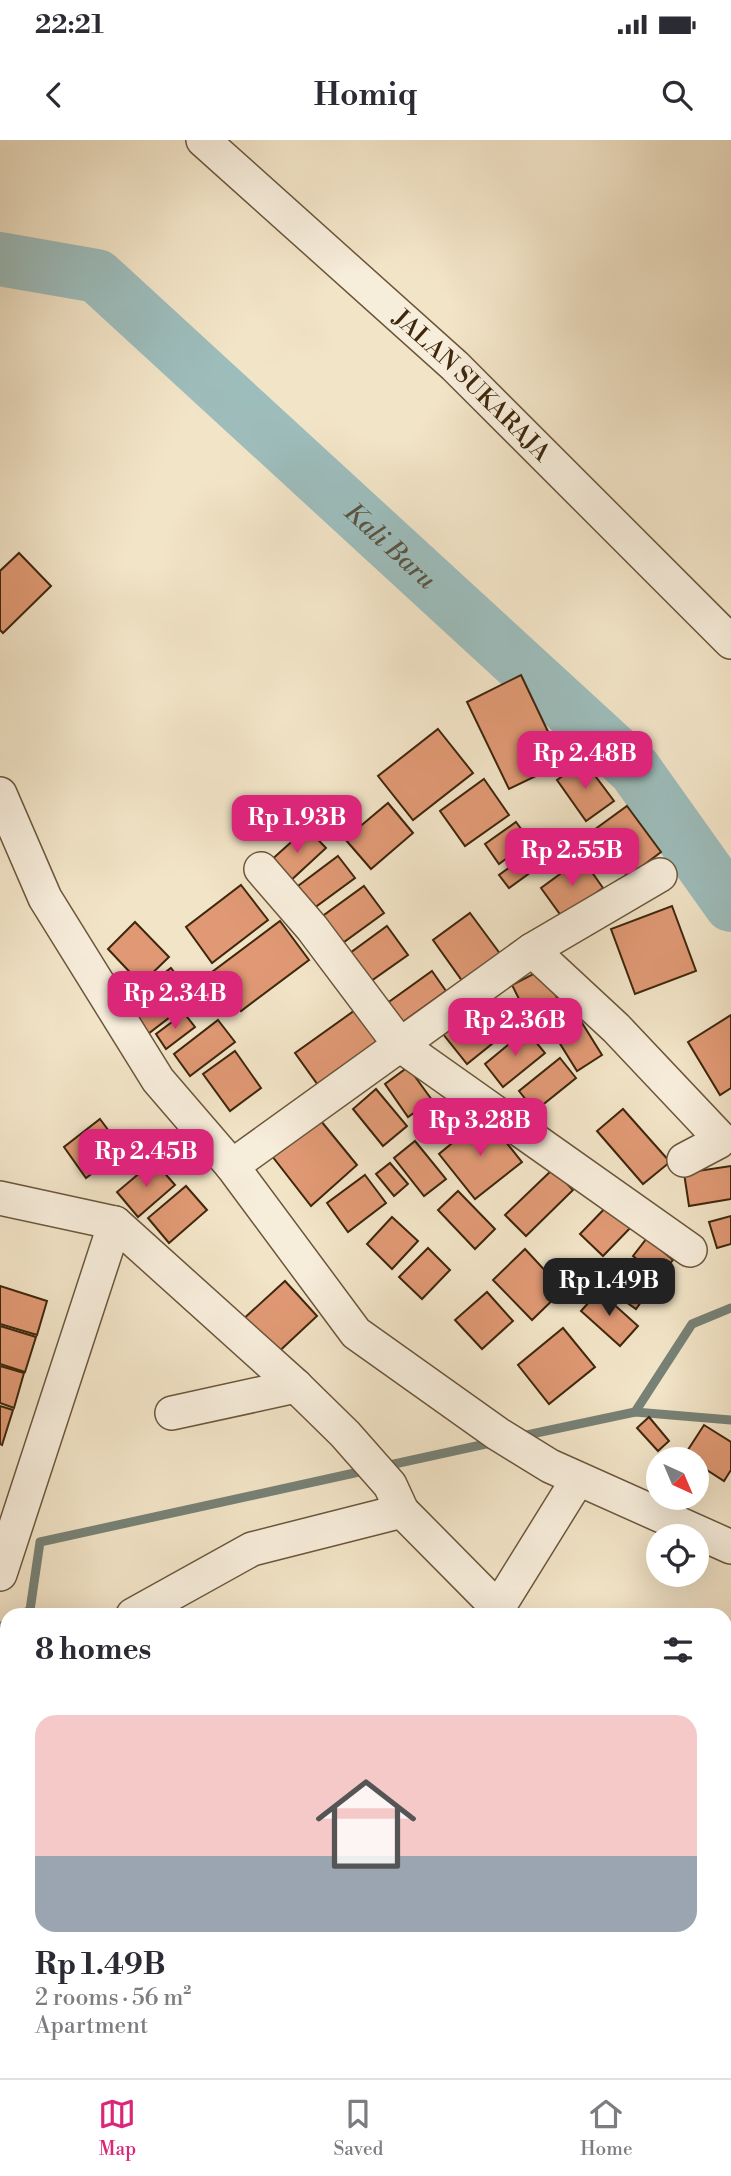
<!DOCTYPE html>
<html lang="en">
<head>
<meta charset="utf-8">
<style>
  :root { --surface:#fff; --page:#f2f2f3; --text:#2b2b33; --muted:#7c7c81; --line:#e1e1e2; --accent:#db2777 }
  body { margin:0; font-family:"Libre Bodoni",serif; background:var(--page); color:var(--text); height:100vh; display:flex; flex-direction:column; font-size:26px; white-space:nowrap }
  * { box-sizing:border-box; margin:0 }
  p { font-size:23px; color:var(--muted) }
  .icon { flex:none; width:38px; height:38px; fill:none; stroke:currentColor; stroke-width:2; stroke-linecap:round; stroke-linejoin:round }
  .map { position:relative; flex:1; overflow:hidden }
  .details { position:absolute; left:0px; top:1468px; width:732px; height:471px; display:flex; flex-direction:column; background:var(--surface); border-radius:21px 21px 0 0; box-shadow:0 7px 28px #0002 }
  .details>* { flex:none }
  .needle { width:46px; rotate:136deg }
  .buttons { position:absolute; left:646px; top:1307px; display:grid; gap:14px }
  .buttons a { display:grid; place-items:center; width:63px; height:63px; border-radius:50%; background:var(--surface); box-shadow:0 7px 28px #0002; font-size:35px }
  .price { position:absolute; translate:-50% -60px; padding:0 16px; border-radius:14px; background:var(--accent); color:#fff; font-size:23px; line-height:46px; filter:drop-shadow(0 2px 4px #0008) }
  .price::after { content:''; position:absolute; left:50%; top:42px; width:21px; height:16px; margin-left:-10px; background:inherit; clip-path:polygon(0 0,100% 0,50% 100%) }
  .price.current { background:#222; color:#fff }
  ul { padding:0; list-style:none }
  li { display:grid; align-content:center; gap:14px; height:371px; padding:0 35px }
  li+li { border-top:2px solid var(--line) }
  li span { display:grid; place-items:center; height:217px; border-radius:21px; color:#555 }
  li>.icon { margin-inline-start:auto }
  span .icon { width:126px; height:126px; fill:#fffc; stroke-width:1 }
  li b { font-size:30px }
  h2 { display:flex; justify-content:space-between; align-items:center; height:84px; padding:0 35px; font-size:30px }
  .status { display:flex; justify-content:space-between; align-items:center; height:49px; padding:0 35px; background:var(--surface); direction:ltr }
  .status svg { height:19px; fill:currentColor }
  header { display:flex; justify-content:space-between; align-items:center; height:91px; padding:0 35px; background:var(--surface); font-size:32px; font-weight:600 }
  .tab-bar { display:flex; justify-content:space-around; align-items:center; height:98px; border-top:2px solid var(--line); background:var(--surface); font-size:19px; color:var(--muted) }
  .tab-bar a { display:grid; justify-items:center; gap:4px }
  .tab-bar .current { color:var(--accent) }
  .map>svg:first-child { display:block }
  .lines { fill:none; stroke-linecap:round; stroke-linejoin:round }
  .stream { stroke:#778176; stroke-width:9 }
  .river { stroke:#9dbdbc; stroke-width:54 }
  .building { fill:#e09974; stroke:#3e270c; stroke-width:2 }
  .minor-casing { stroke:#6b563b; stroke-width:36 }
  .minor { stroke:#f7eddb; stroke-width:33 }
  .labels { text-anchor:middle; stroke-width:5; stroke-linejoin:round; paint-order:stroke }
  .street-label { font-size:24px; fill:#3e270c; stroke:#f7eddb }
  .water-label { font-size:26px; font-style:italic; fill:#5a5441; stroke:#f7eddb }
</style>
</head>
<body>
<div class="status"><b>22:21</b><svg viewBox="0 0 49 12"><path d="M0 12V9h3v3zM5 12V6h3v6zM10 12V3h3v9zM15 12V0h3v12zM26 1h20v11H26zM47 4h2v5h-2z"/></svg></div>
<header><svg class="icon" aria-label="back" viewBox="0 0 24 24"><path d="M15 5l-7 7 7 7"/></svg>Homiq<svg class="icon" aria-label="search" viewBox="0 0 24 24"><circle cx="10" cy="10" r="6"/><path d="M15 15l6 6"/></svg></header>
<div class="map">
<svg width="731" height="1938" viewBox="0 0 731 1938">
  <rect width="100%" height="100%" fill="#f2e4c7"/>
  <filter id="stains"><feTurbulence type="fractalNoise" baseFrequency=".00286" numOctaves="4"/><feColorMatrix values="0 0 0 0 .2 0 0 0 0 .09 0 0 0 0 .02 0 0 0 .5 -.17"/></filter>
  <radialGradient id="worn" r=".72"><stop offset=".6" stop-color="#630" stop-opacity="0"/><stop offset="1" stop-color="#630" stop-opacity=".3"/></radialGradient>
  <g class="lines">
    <!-- stream -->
    <g class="stream">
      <polyline points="635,1272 731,1280"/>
      <polyline points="522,1296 635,1272 692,1184 731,1168"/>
      <polyline points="385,1326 495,1302"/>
      <polyline points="21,1475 30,1470 40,1402 368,1330"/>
      <polyline points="0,1487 7,1483"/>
    </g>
    <!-- river -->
    <path class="river" id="s1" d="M 0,119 L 97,136 L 635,630 L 731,765"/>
  </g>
  <!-- building -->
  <g class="building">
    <polygon points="19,413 51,446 3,493 0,490 0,431"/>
    <polygon points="521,535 563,623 509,649 467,562"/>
    <polygon points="438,589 473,633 413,680 378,636"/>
    <polygon points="584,621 614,661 586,681 557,640"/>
    <polygon points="484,639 509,675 465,706 440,671"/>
    <polygon points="388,663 413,693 371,729 345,699"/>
    <polygon points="627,666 661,712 628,737 594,690"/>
    <polygon points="516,682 530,701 499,724 485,704"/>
    <polygon points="307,688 326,708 288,743 269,722"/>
    <polygon points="539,706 549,719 509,748 499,735"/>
    <polygon points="338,716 355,738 310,771 294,749"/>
    <polygon points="582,718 603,748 562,777 541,748"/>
    <polygon points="241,745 268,780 212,823 186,787"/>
    <polygon points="364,746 384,773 333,810 313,783"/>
    <polygon points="672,766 696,831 635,854 611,789"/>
    <polygon points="470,773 501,815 463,842 433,800"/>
    <polygon points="280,781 309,820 241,871 212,832"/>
    <polygon points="135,782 169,817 141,844 108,809"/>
    <polygon points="387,786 408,815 371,841 350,813"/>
    <polygon points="171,828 195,858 144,897 121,866"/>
    <polygon points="543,829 563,870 532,885 512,845"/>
    <polygon points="432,831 446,851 400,884 386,864"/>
    <polygon points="475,860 503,895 467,924 439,889"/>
    <polygon points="358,868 386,907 323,952 295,913"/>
    <polygon points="574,870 602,915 577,931 549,886"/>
    <polygon points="184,873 195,887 166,909 156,894"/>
    <polygon points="731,875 731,948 720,955 688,902"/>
    <polygon points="218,880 235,902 190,936 174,914"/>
    <polygon points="526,890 545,913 503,947 485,924"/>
    <polygon points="235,911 261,948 230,971 203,934"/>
    <polygon points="560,918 576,938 535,971 519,951"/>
    <polygon points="408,927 432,960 408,977 385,944"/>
    <polygon points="376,949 407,986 383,1006 353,969"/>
    <polygon points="623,969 670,1022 643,1044 597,991"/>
    <polygon points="312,970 357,1025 311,1066 265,1007"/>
    <polygon points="485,976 522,1022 475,1059 439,1014"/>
    <polygon points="100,979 123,1010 86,1038 64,1007"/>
    <polygon points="415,1001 446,1039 424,1056 394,1018"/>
    <polygon points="154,1021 175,1045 138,1077 117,1052"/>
    <polygon points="390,1023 408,1044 394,1056 376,1034"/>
    <polygon points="731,1026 731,1059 689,1066 684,1033"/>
    <polygon points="553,1029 573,1050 526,1096 505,1075"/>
    <polygon points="365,1035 386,1063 348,1092 327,1063"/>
    <polygon points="186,1046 207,1070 169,1103 148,1078"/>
    <polygon points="458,1051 495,1089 475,1109 438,1070"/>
    <polygon points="612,1061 635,1083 603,1116 580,1094"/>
    <polygon points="731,1076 731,1104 717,1108 709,1082"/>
    <polygon points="392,1077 418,1101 392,1129 367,1104"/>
    <polygon points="647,1098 673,1120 659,1137 633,1116"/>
    <polygon points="428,1108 450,1130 422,1159 399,1137"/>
    <polygon points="525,1109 563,1150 532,1180 493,1140"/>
    <polygon points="621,1126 651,1148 636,1169 605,1147"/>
    <polygon points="285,1141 317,1176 272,1218 240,1182"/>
    <polygon points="0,1146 47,1161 37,1195 0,1184"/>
    <polygon points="599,1151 638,1186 620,1206 581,1171"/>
    <polygon points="487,1152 513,1181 482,1209 455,1180"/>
    <polygon points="0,1186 36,1197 25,1232 0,1224"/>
    <polygon points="563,1188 595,1227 549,1264 518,1225"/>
    <polygon points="0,1226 24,1233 14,1268 0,1263"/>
    <polygon points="0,1266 13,1270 2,1305 0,1304"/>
    <polygon points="649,1277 669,1301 658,1311 637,1288"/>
    <polygon points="704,1285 731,1302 731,1330 724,1341 696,1323 696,1320 684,1316"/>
  </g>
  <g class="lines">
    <defs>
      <g id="minor">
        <path id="s2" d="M 203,0 L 455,226 L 731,502"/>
        <polyline points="0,654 45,758 158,940 232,1026 356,1193 498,1294 550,1326 731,1407"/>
        <polyline points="261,729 312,788 400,905 690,1110"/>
        <polyline points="532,810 616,888 718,996 718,1002 684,1020"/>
        <polyline points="232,1026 532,810 660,735"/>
        <polyline points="0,1058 115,1083 296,1246 345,1294 390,1345 402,1371 498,1468 501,1475"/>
        <polyline points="172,1273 296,1246"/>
        <polyline points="0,1434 115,1083"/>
        <polyline points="498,1468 578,1339"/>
        <polyline points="133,1475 252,1409 402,1371"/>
        <polyline points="0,1560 7,1555"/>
        <polyline points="0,1884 7,1877"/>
        <polyline points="282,1938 287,1932"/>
      </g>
    </defs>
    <!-- minor casing -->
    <use href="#minor" class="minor-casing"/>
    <!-- minor -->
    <use href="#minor" class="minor"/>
  </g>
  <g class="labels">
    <!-- street labels -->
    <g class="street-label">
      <text dy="8" stroke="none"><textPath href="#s2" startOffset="364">JALAN SUKARAJA</textPath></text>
    </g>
    <!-- water labels -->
    <g class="water-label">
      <text dy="9" stroke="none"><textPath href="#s1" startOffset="497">Kali Baru</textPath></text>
    </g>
  </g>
  <rect width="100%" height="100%" filter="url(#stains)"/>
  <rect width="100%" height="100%" fill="url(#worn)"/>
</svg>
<div class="buttons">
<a><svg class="needle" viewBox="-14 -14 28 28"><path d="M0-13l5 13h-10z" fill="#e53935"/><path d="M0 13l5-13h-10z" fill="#7c7c81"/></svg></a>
<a><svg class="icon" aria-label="locate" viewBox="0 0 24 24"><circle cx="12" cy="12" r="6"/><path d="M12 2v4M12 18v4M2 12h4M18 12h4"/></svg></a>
</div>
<b class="price" style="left:585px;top:651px">Rp 2.48B</b>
<b class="price" style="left:297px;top:715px">Rp 1.93B</b>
<b class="price" style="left:572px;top:748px">Rp 2.55B</b>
<b class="price" style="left:175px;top:891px">Rp 2.34B</b>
<b class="price" style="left:515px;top:918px">Rp 2.36B</b>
<b class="price" style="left:480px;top:1018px">Rp 3.28B</b>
<b class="price" style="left:146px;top:1049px">Rp 2.45B</b>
<b class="price current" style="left:609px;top:1178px">Rp 1.49B</b>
<section class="details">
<h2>8 homes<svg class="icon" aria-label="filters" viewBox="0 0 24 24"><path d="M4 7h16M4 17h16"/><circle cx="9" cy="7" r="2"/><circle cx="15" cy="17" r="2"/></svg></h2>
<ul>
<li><span style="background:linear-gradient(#f6c9c9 65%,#9aa5b1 0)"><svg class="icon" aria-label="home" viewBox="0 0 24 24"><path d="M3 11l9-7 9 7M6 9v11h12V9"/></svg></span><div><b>Rp 1.49B</b><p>2 rooms · 56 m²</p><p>Apartment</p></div></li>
</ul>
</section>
</div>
<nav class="tab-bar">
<a class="current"><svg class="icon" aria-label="map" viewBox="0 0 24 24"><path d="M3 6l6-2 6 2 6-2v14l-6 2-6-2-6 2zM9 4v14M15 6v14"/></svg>Map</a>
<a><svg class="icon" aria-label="saved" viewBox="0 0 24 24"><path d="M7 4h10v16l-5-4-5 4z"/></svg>Saved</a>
<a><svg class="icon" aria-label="home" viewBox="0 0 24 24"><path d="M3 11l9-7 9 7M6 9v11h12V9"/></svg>Home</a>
</nav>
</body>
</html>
